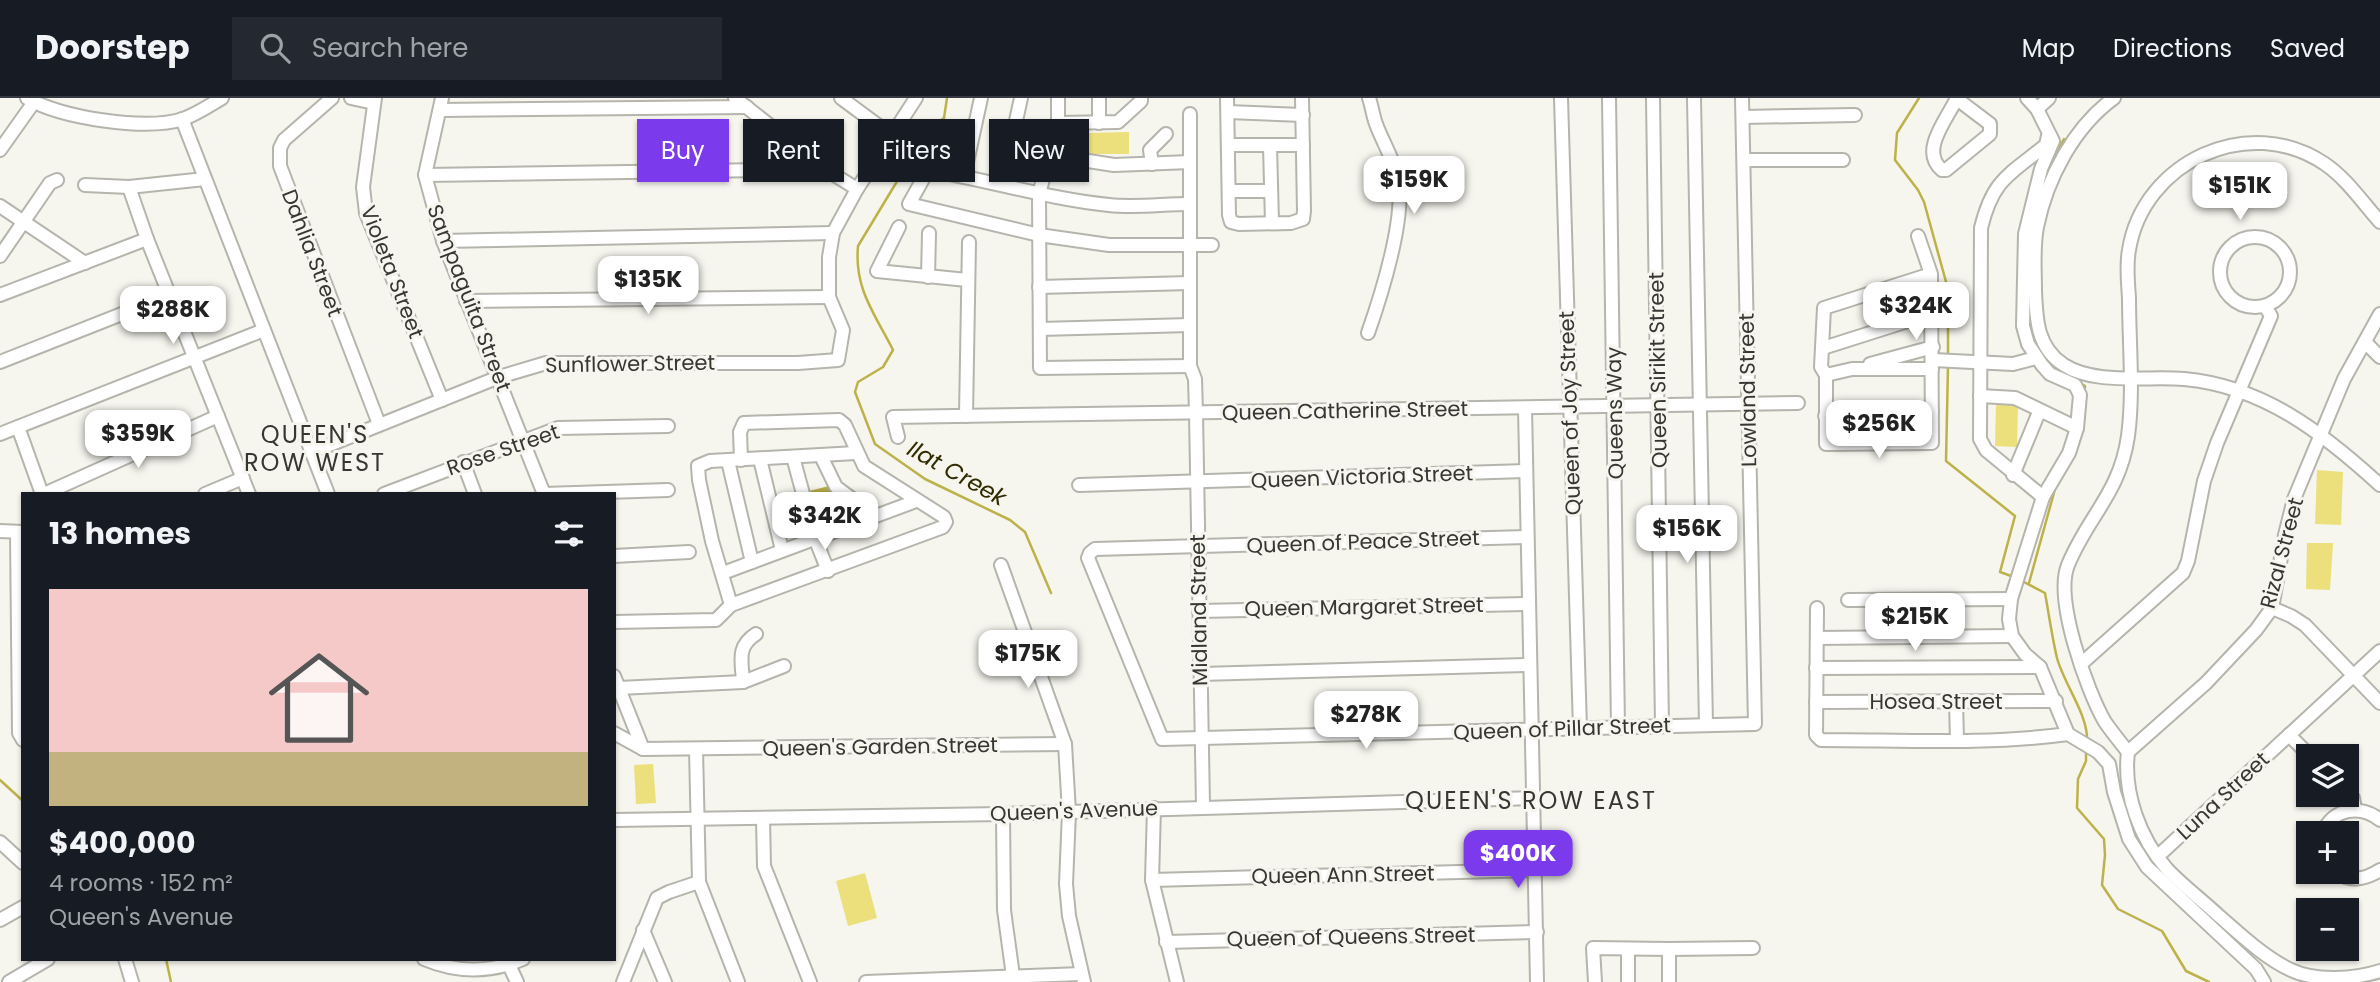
<!DOCTYPE html>
<html lang="en">
<head>
<meta charset="utf-8">
<style>
  :root { --surface:#171b24; --page:#242831; --text:#f1f3f6; --muted:#9ea1a6; --line:#363941; --accent:#7c3aed }
  body { margin:0; font-family:Poppins,sans-serif; background:var(--page); color:var(--text); height:100vh; display:flex; flex-direction:column; font-size:26px; white-space:nowrap }
  * { box-sizing:border-box; margin:0 }
  p { font-size:23px; color:var(--muted) }
  .icon { flex:none; width:38px; height:38px; fill:none; stroke:currentColor; stroke-width:2; stroke-linecap:round; stroke-linejoin:round }
  .map { position:relative; flex:1; overflow:hidden }
  .panel { position:absolute; left:21px; top:394px; width:595px; height:469px; display:flex; flex-direction:column; background:var(--surface); border-radius:0px; box-shadow:0 2px 5px #0004 }
  .panel>* { flex:none }
  .guide { position:absolute; left:637px; top:21px; width:665px; height:63px; display:flex; gap:14px }
  .tools { position:absolute; left:2296px; top:646px; display:grid; gap:14px }
  .tools a { display:grid; place-items:center; width:63px; height:63px; border-radius:0px; background:var(--surface); box-shadow:0 2px 5px #0004; font-size:35px }
  .price { position:absolute; translate:-50% -60px; padding:0 16px; border-radius:14px; background:#fff; color:#222; font-size:23px; line-height:46px; filter:drop-shadow(0 2px 4px #0008) }
  .price::after { content:''; position:absolute; left:50%; top:42px; width:21px; height:16px; margin-left:-10px; background:inherit; clip-path:polygon(0 0,100% 0,50% 100%) }
  .price.active { background:var(--accent); color:#fff }
  ul { padding:0; list-style:none }
  li { display:grid; align-content:center; gap:14px; height:371px; padding:0 28px }
  li+li { border-top:2px solid var(--line) }
  li span { display:grid; place-items:center; height:217px; border-radius:0px; color:#555 }
  li>.icon { margin-inline-start:auto }
  span .icon { width:126px; height:126px; fill:#fffc; stroke-width:1 }
  li b { font-size:30px }
  h2 { display:flex; justify-content:space-between; align-items:center; height:84px; padding:0 28px; font-size:30px }
  .pill { padding:0 24px; border-radius:0px; background:var(--surface); box-shadow:0 2px 5px #0004; font-size:24px; line-height:63px }
  .pill.active { background:var(--accent); color:#fff }
  header { display:flex; align-items:center; gap:42px; box-sizing:border-box; height:98px; padding:0 35px; background:var(--surface); border-bottom:2px solid var(--line) }
  header strong { font-size:33px }
  nav { display:flex; gap:38px; margin-inline-start:auto; font-size:24px }
  .search { width:490px; height:63px; background:var(--page); display:flex; align-items:center; gap:18px; box-sizing:border-box; padding:0 24px; border-radius:0px; color:var(--muted); font-size:26px }
  .map>svg:first-child { display:block }
  .green { fill:#ebe07b }
  .water { fill:#bdb249 }
  .lines { fill:none; stroke-linecap:round; stroke-linejoin:round }
  .stream { stroke:#bdb249; stroke-width:2.5 }
  .minor-casing { stroke:#b5b5ad; stroke-width:16 }
  .minor { stroke:#fff; stroke-width:12 }
  .labels { text-anchor:middle; stroke-width:6; stroke-linejoin:round; paint-order:stroke }
  .street-label { font-size:21px; fill:#363633; stroke:#f6f5ee }
  .water-label { font-size:23px; font-style:italic; fill:#302b00; stroke:#f6f5ee }
  .quarter-label { font-size:24px; letter-spacing:2px; fill:#363633; stroke:#f6f5ee }
</style>
</head>
<body>
<header>
<strong>Doorstep</strong>
<div class="search"><svg class="icon" aria-label="search" viewBox="0 0 24 24"><circle cx="10" cy="10" r="6"/><path d="M15 15l6 6"/></svg>Search here</div>
<nav><a>Map</a><a>Directions</a><a>Saved</a></nav>
</header>
<div class="map">
<svg width="2380" height="884" viewBox="0 0 2380 884">
  <rect width="100%" height="100%" fill="#f6f5ee"/>
  <!-- green -->
  <g class="green">
    <polygon points="1129,34 1129,56 1088,56 1086,35"/>
    <polygon points="1996,307 2018,307 2017,349 1995,348"/>
    <polygon points="2317,372 2343,374 2341,427 2315,426"/>
    <polygon points="2307,445 2333,445 2330,492 2306,491"/>
    <polygon points="653,666 656,705 636,706 634,667"/>
    <polygon points="865,775 877,820 848,828 836,783"/>
  </g>
  <!-- water -->
  <polygon class="water" points="829,388 839,429 818,433 809,393"/>
  <g class="lines">
    <!-- stream -->
    <g class="stream">
      <path d="M 947,0 L 944,20 L 928,32 L 858,148 C 854,191 875,216 893,252 L 883,269 L 858,284 L 855,294 L 875,346 L 925,381 L 1010,422 L 1025,434 L 1051,495"/>
      <polyline points="1919,0 1897,35 1895,62 1918,92 1924,104 1948,191 1948,258"/>
      <polyline points="2052,62 2064,41"/>
      <polyline points="2031,219 2032,234 2046,263 2072,279"/>
      <polyline points="1948,268 1946,363 2015,418 2000,474 2014,479"/>
      <polyline points="2080,285 2085,288 2084,296"/>
      <path d="M 2020,482 L 2045,495 C 2049,517 2052,539 2057,560 C 2064,586 2088,617 2087,642"/>
      <polyline points="2029,485 2055,391"/>
      <polyline points="2086,652 2086,663 2078,681 2077,710 2104,741 2105,757 2102,787 2118,811 2162,833 2186,873 2209,884"/>
      <polyline points="0,682 23,703"/>
      <polyline points="166,861 171,884"/>
    </g>
    <defs>
      <g id="minor">
        <path d="M 27,0 C 61,20 146,33 183,21 C 197,16 210,7 222,0"/>
        <polyline points="332,0 284,42 280,50 280,68 379,326"/>
        <polyline points="351,0 374,5"/>
        <polyline points="375,0 363,89 366,115 442,302"/>
        <polyline points="442,0 425,77 443,143 544,396 668,392"/>
        <polyline points="735,0 825,71 857,91"/>
        <polyline points="841,0 891,37"/>
        <polyline points="1058,0 1058,25 1039,96 1040,270 1190,268"/>
        <polyline points="1227,0 1229,117 1231,124 1239,126 1291,125 1303,121 1304,113 1302,0"/>
        <polyline points="1561,0 1580,631"/>
        <polyline points="1609,0 1618,630"/>
        <polyline points="1653,0 1662,628"/>
        <polyline points="1694,0 1706,627"/>
        <polyline points="2027,0 2037,11 2053,43 2041,71 2025,136 2023,228 2028,246 2042,267 2050,276 2075,287 2080,297 2077,330 2069,355 2043,399 2011,501 2009,521 2012,538 2025,556 2040,569 2068,636 2098,654 2109,666 2114,694 2129,741 2147,769 2256,871 2264,884"/>
        <path d="M 2114,0 C 2074,29 2047,80 2037,129 C 2033,149 2035,172 2035,192 C 2036,221 2037,250 2064,267 C 2094,287 2148,278 2184,281 C 2263,288 2323,335 2380,387"/>
        <path d="M 1957,1 L 1990,26 L 1990,36 L 1946,72 L 1942,72 C 1919,53 1947,21 1957,0"/>
        <polyline points="2037,11 2049,0"/>
        <polyline points="440,12 747,9"/>
        <polyline points="1228,14 1303,17"/>
        <polyline points="1190,16 1190,268 1195,281 1196,315 1203,708"/>
        <polyline points="1743,19 1855,17"/>
        <polyline points="182,21 328,396"/>
        <polyline points="1058,25 1118,24 1141,3 1141,0"/>
        <polyline points="1099,25 1099,0"/>
        <polyline points="1229,47 1303,47"/>
        <polyline points="1270,47 1272,125"/>
        <polyline points="0,52 34,4"/>
        <polyline points="1050,57 1114,67 1190,64"/>
        <polyline points="1744,62 1843,62"/>
        <polyline points="1152,66 1150,52 1166,36"/>
        <polyline points="425,77 825,71"/>
        <polyline points="964,78 981,0"/>
        <polyline points="1002,86 1021,0"/>
        <polyline points="85,87 129,89 205,81"/>
        <polyline points="129,89 147,141 249,396"/>
        <polyline points="1229,93 1271,93"/>
        <path d="M 1190,106 C 1163,106 1135,110 1109,107 C 1048,101 989,82 928,72 L 909,106 L 1039,137 L 1109,147 L 1212,147"/>
        <polyline points="0,108 85,165"/>
        <path d="M 2380,124 C 2363,105 2347,81 2325,66 C 2249,14 2143,64 2129,152 C 2126,167 2128,185 2129,200 C 2129,245 2134,293 2128,338 C 2120,395 2088,418 2068,467 C 2054,501 2087,593 2105,624 C 2112,634 2120,644 2128,654 C 2123,695 2140,741 2167,771 C 2183,788 2202,802 2219,818 C 2241,837 2265,860 2291,872 C 2316,884 2355,881 2380,873"/>
        <polyline points="899,129 877,173 967,182"/>
        <polyline points="1918,138 1931,176 1932,345 1826,346 1826,277 1821,269 1824,210 1931,176"/>
        <circle cx="2255" cy="174" r="35"/>
        <polyline points="443,143 833,135"/>
        <polyline points="0,158 50,85 57,82"/>
        <polyline points="928,179 929,135"/>
        <polyline points="1039,189 1190,185"/>
        <polyline points="0,197 147,141"/>
        <polyline points="466,203 829,199"/>
        <polyline points="1040,231 1190,227"/>
        <path d="M 1368,235 C 1381,198 1406,119 1398,82 C 1394,61 1383,45 1376,26 C 1373,18 1372,9 1369,0"/>
        <polyline points="2365,244 2380,259"/>
        <polyline points="1823,250 1933,215"/>
        <polyline points="1933,262 2013,266 2036,260"/>
        <polyline points="0,264 170,197"/>
        <polyline points="1870,266 1933,249"/>
        <polyline points="1826,277 1852,271 1932,271"/>
        <polyline points="1980,298 2015,300 2077,330"/>
        <polyline points="1525,310 1537,884"/>
        <polyline points="966,318 969,144"/>
        <polyline points="1825,318 1932,313"/>
        <polyline points="18,329 42,396"/>
        <polyline points="0,336 264,232"/>
        <polyline points="898,339 893,319 1798,305"/>
        <polyline points="312,354 499,279 546,265 798,265 838,262 843,232 829,199 829,159 833,135 857,91 916,0"/>
        <polyline points="821,358 836,389 875,418"/>
        <polyline points="793,359 815,440 828,473"/>
        <polyline points="760,361 782,452"/>
        <polyline points="728,363 752,464"/>
        <polyline points="463,364 475,396"/>
        <polyline points="2013,377 2039,314"/>
        <polyline points="1079,387 1526,373"/>
        <polyline points="44,396 218,318"/>
        <polyline points="205,396 243,380"/>
        <polyline points="384,396 558,330 668,328"/>
        <path d="M 2043,399 L 1986,352 L 1980,341 L 1981,130 C 1993,81 2009,77 2046,47 L 2048,38"/>
        <polyline points="0,433 23,434"/>
        <polyline points="17,434 19,635 23,642"/>
        <polyline points="1527,439 1095,451 1090,455 1088,460 1162,641 1755,626 1742,0"/>
        <polyline points="614,458 689,454"/>
        <polyline points="1001,467 1065,646 1069,714 1066,786 1069,818 1084,884"/>
        <polyline points="723,475 916,403"/>
        <polyline points="1848,502 2011,501"/>
        <polyline points="731,507 712,443 699,382 698,368 710,363 856,355"/>
        <path d="M 1817,510 L 1816,637 L 1821,642 C 1903,642 1987,647 2068,636"/>
        <polyline points="2272,510 2291,518 2305,527 2380,605"/>
        <polyline points="1199,513 1528,506"/>
        <polyline points="614,524 716,522 731,507 943,429 946,424 944,419 864,368 845,327 839,322 744,325 740,334 741,362"/>
        <polyline points="1817,540 2012,538"/>
        <polyline points="2081,566 2183,475 2188,463 2204,383 2217,345 2271,218 2265,208"/>
        <polyline points="1816,570 2040,569"/>
        <polyline points="1201,576 1529,567"/>
        <polyline points="614,578 643,651"/>
        <path d="M 743,584 C 742,563 736,549 756,536"/>
        <polyline points="619,590 743,584 784,568"/>
        <polyline points="1816,604 2056,603"/>
        <polyline points="1956,604 1957,642"/>
        <polyline points="614,635 643,651 1065,646"/>
        <polyline points="2289,637 2310,658"/>
        <polyline points="696,651 699,784 738,884"/>
        <polyline points="2128,654 2206,585 2256,532 2272,510 2285,437 2294,401 2344,281 2380,216"/>
        <polyline points="2347,694 2353,700 2355,711"/>
        <polyline points="1154,710 1152,782 1177,884"/>
        <polyline points="1003,716 1004,812 1013,878"/>
        <polyline points="763,721 764,768 810,884"/>
        <polyline points="614,722 1003,716 1533,700"/>
        <path d="M 2323,735 C 2332,710 2361,706 2380,722"/>
        <polyline points="0,744 23,765"/>
        <polyline points="2158,758 2380,553"/>
        <path d="M 2333,774 C 2351,783 2363,783 2380,772"/>
        <polyline points="1152,782 1534,772"/>
        <polyline points="0,822 23,809"/>
        <polyline points="643,832 665,884"/>
        <polyline points="1166,844 1537,834"/>
        <polyline points="1669,851 1753,850"/>
        <polyline points="125,861 132,884"/>
        <path d="M 424,861 C 457,875 490,875 523,861"/>
        <polyline points="509,867 517,884"/>
        <polyline points="9,884 48,861"/>
        <polyline points="623,884 657,800 669,794 699,784"/>
        <polyline points="866,884 1081,876"/>
        <polyline points="1595,884 1593,850 1669,851 1669,884"/>
        <polyline points="1628,884 1628,851"/>
      </g>
    </defs>
    <!-- minor casing -->
    <use href="#minor" class="minor-casing"/>
    <!-- minor -->
    <use href="#minor" class="minor"/>
  </g>
  <g class="labels">
    <!-- street labels -->
    <g class="street-label">
      <text transform="translate(312 155) rotate(69)" y="7">Dahlia Street</text>
      <text transform="translate(392 174) rotate(69)" y="7">Violeta Street</text>
      <text transform="translate(469 200) rotate(69)" y="7">Sampaguita Street</text>
      <text transform="translate(630 266) rotate(-1)" y="7">Sunflower Street</text>
      <text transform="translate(1658 272) rotate(-91)" y="7">Queen Sirikit Street</text>
      <text transform="translate(1748 292) rotate(-91)" y="7">Lowland Street</text>
      <text transform="translate(1345 313) rotate(-1)" y="7">Queen Catherine Street</text>
      <text transform="translate(1570 315) rotate(-92)" y="7">Queen of Joy Street</text>
      <text transform="translate(1615 315) rotate(-91)" y="7">Queens Way</text>
      <text transform="translate(503 352) rotate(-19)" y="7">Rose Street</text>
      <text transform="translate(1362 379) rotate(-2)" y="7">Queen Victoria Street</text>
      <text transform="translate(1363 444) rotate(-2)" y="7">Queen of Peace Street</text>
      <text transform="translate(2282 455) rotate(-75)" y="7">Rizal Street</text>
      <text transform="translate(1364 509) rotate(-1)" y="7">Queen Margaret Street</text>
      <text transform="translate(1199 512) rotate(-91)" y="7">Midland Street</text>
      <text x="1936" y="611">Hosea Street</text>
      <text transform="translate(1562 631) rotate(-2)" y="7">Queen of Pillar Street</text>
      <text transform="translate(880 649) rotate(-1)" y="7">Queen's Garden Street</text>
      <text transform="translate(2223 698) rotate(-43)" y="7">Luna Street</text>
      <text transform="translate(1074 713) rotate(-2)" y="7">Queen's Avenue</text>
      <text transform="translate(1343 777) rotate(-1)" y="7">Queen Ann Street</text>
      <text transform="translate(1351 839) rotate(-1)" y="7">Queen of Queens Street</text>
    </g>
    <!-- water labels -->
    <g class="water-label">
      <text transform="translate(957 375) rotate(29)" y="8">Ilat Creek</text>
    </g>
    <!-- quarter labels -->
    <g class="quarter-label">
      <text x="315" y="345">QUEEN'S<tspan x="315" dy="28">ROW WEST</tspan></text>
      <text x="1531" y="711">QUEEN'S ROW EAST</text>
    </g>
  </g>
</svg>
<div class="tools">
<a><svg class="icon" aria-label="layers" viewBox="0 0 24 24"><path d="M12 4l9 5-9 5-9-5zM3 14l9 5 9-5"/></svg></a>
<a>+</a>
<a>−</a>
</div>
<b class="price" style="left:1414px;top:118px">$159K</b>
<b class="price" style="left:2240px;top:124px">$151K</b>
<b class="price" style="left:648px;top:218px">$135K</b>
<b class="price" style="left:1916px;top:244px">$324K</b>
<b class="price" style="left:173px;top:248px">$288K</b>
<b class="price" style="left:1879px;top:362px">$256K</b>
<b class="price" style="left:138px;top:372px">$359K</b>
<b class="price" style="left:825px;top:454px">$342K</b>
<b class="price" style="left:1687px;top:467px">$156K</b>
<b class="price" style="left:1915px;top:555px">$215K</b>
<b class="price" style="left:1028px;top:592px">$175K</b>
<b class="price" style="left:1366px;top:653px">$278K</b>
<b class="price active" style="left:1518px;top:792px">$400K</b>
<div class="guide">
<a class="pill active">Buy</a>
<a class="pill">Rent</a>
<a class="pill">Filters</a>
<a class="pill">New</a>
</div>
<section class="panel">
<h2>13 homes<svg class="icon" aria-label="filters" viewBox="0 0 24 24"><path d="M4 7h16M4 17h16"/><circle cx="9" cy="7" r="2"/><circle cx="15" cy="17" r="2"/></svg></h2>
<ul>
<li><span style="background:linear-gradient(#f6c9c9 75%,#c2b280 0)"><svg class="icon" aria-label="home" viewBox="0 0 24 24"><path d="M3 11l9-7 9 7M6 9v11h12V9"/></svg></span><div><b>$400,000</b><p>4 rooms · 152 m²</p><p>Queen's Avenue</p></div></li>
</ul>
</section>
</div>
</body>
</html>
